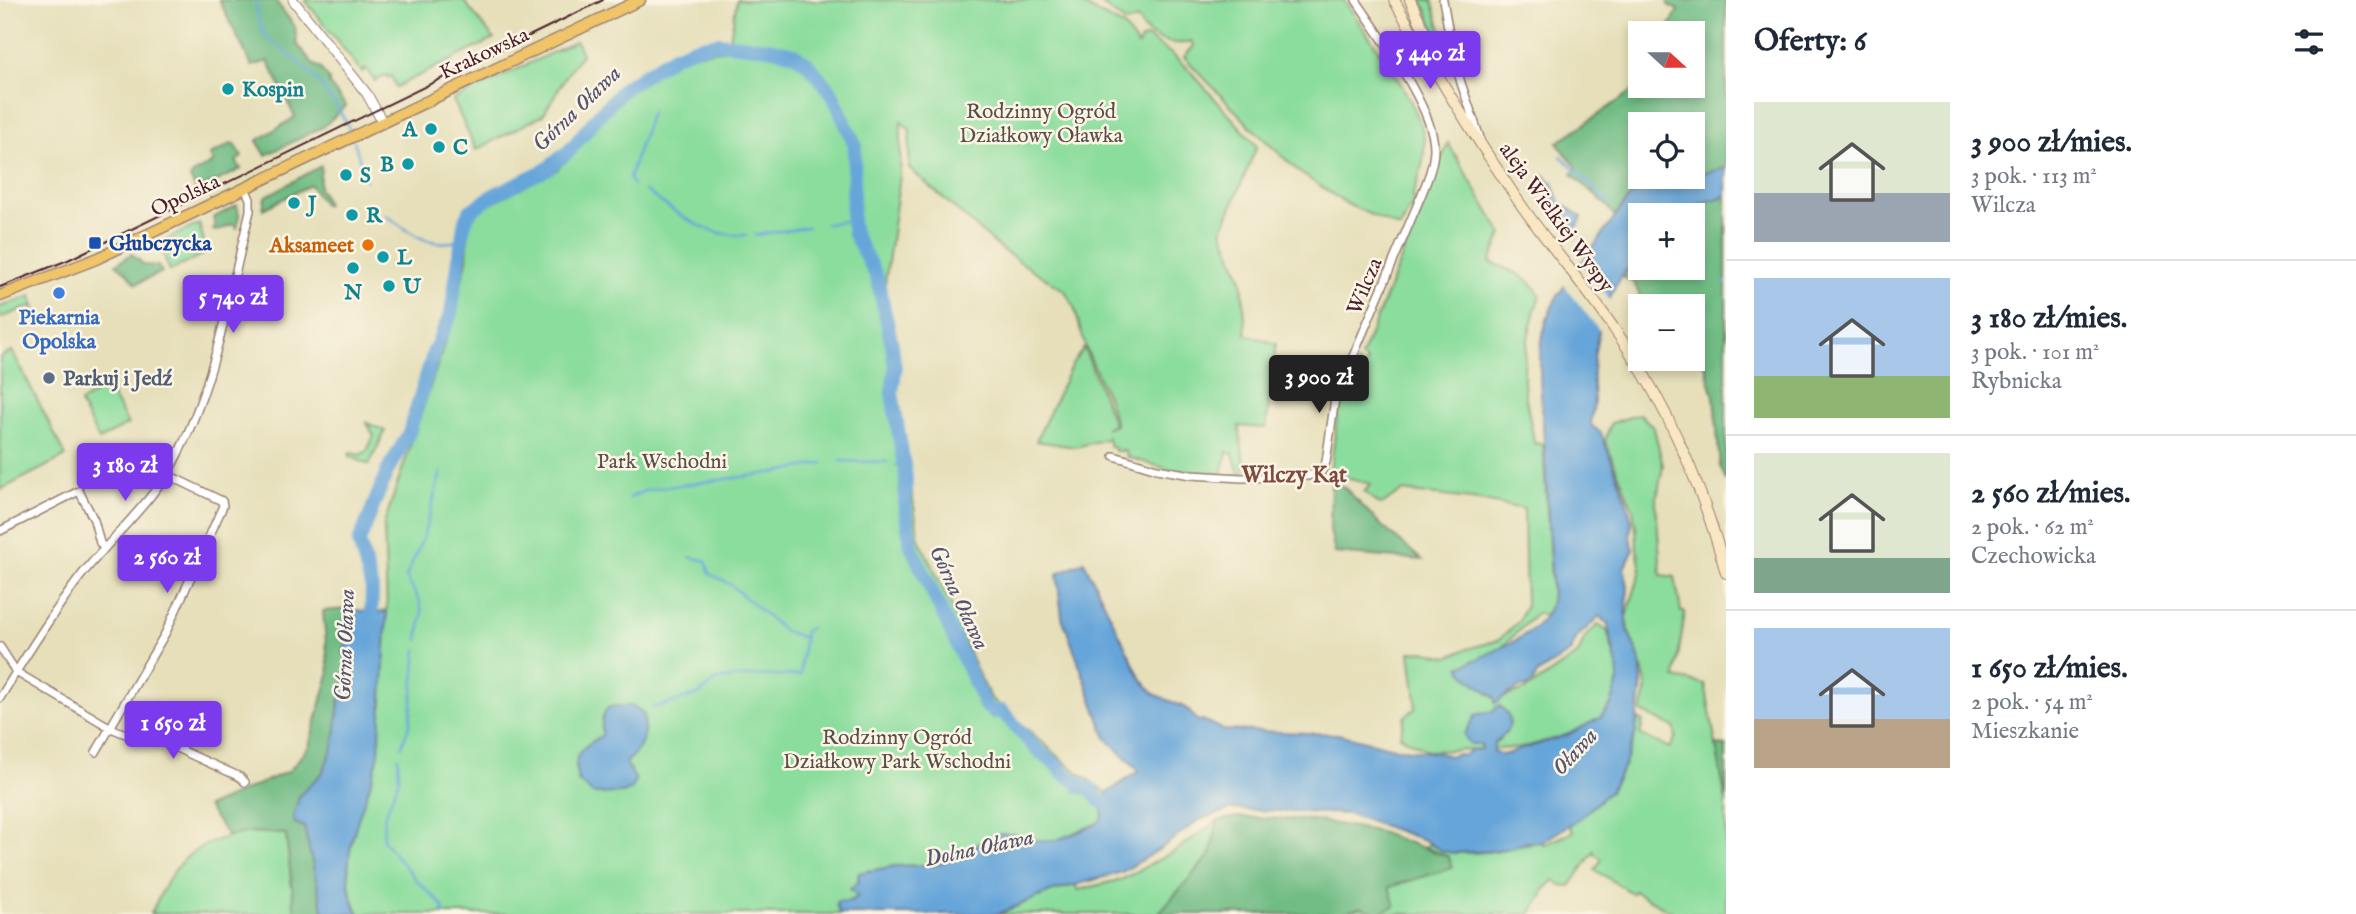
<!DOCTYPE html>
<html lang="pl">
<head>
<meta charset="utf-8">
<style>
  :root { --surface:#fff; --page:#f6f6f7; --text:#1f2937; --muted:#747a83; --line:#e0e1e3; --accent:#7c3aed }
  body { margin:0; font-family:"IM FELL English",serif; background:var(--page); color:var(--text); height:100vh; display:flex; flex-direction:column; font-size:26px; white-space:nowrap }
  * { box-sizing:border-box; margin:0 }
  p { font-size:23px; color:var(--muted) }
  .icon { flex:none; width:38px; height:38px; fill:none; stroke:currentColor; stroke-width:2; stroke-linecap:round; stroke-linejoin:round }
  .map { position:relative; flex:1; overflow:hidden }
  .side { display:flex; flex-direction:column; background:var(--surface); width:630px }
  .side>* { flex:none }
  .needle { width:46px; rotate:111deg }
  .tools { position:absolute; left:1628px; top:21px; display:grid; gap:14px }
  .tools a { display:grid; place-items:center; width:77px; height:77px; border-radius:0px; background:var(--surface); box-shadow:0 4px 10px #0003; font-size:35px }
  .price { position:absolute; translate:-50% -60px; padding:0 16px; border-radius:7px; background:var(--accent); color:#fff; font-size:23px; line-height:46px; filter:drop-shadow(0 2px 4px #0008) }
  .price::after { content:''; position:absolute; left:50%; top:42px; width:21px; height:16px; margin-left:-10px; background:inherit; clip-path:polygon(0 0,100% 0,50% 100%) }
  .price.current { background:#222; color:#fff }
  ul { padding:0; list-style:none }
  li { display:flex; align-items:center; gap:21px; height:175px; padding:0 28px }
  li+li { border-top:2px solid var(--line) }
  li span { display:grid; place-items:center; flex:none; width:196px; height:140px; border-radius:0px; color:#555 }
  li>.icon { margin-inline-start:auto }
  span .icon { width:84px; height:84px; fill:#fffc; stroke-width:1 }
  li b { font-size:30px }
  h2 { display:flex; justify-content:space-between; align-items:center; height:84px; padding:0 28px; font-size:30px }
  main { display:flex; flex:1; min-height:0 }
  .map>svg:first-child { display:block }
  .green { fill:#8bdd9d; stroke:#6a7e64; stroke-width:2 }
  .forest { fill:#70bc84; stroke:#5d6e58; stroke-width:2; fill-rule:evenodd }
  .water { fill:#66a5d9; stroke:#586282; stroke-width:2 }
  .pier { fill:#e6dfba }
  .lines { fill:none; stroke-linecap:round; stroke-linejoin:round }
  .stream { stroke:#66a5d9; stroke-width:2.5 }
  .river { stroke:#66a5d9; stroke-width:14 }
  .minor-casing { stroke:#987f72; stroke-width:10 }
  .tertiary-casing { stroke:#987f72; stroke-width:11 }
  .secondary-casing { stroke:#987f72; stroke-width:12 }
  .primary-casing { stroke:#987f72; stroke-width:13 }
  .minor { stroke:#fff; stroke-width:7 }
  .tertiary { stroke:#fff; stroke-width:9 }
  .secondary { stroke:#f9e7c3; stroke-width:10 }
  .primary { stroke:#f0c469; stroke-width:10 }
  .tram { stroke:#4a1f2b; stroke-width:2 }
  .culture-dot { fill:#0f9aa8; stroke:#fcf5e5; stroke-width:2.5 }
  .transit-dot { fill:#1a4fb4; stroke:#fcf5e5; stroke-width:2.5 }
  .food-dot { fill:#e8710a; stroke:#fcf5e5; stroke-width:2.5 }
  .shop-dot { fill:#3f7fe0; stroke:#fcf5e5; stroke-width:2.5 }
  .service-dot { fill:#5c6f8a; stroke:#fcf5e5; stroke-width:2.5 }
  .labels { text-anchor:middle; stroke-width:5; stroke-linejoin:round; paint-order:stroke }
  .street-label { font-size:21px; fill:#4a1f2b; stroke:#fcf5e5 }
  .culture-label { font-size:21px; font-weight:bold; fill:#0d838f; stroke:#fcf5e5; text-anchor:start }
  .park-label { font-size:21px; fill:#5a4e48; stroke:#fcf5e5 }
  .transit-label { font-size:21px; font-weight:bold; fill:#164399; stroke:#fcf5e5; text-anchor:start }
  .food-label { font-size:21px; font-weight:bold; fill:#c56008; stroke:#fcf5e5; text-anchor:end }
  .shop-label { font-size:21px; font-weight:bold; fill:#366cbe; stroke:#fcf5e5 }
  .service-label { font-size:21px; font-weight:bold; fill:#4e5e75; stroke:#fcf5e5; text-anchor:start }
  .water-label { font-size:23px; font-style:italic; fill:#555571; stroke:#fcf5e5 }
  .neighbourhood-label { font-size:23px; font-weight:bold; fill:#7d4b3f; stroke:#fcf5e5 }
</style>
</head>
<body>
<main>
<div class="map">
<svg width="1726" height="914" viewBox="0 0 1726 914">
  <rect width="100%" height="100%" fill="#fcf5e5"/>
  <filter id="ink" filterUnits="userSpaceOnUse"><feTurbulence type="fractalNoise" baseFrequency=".0143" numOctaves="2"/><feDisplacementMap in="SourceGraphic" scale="14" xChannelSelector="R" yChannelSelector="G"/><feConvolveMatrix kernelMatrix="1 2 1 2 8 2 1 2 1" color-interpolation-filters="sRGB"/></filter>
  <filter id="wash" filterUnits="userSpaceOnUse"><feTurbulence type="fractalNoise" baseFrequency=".00686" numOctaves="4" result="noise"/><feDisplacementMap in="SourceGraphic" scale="28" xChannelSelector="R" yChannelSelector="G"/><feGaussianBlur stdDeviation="1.57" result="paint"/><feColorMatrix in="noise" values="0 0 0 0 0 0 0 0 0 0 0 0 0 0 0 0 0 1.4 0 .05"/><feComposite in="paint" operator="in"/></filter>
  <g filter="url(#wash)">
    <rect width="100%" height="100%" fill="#e6dfba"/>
    <!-- green -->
    <g class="green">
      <polygon points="305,0 463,0 494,39 396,87 391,76 388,78 386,75 375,81 366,69 362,72"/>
      <polygon points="737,0 1073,0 1123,26 1138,46 1141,40 1147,37 1173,55 1191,72 1257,146 1222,230 1242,280 1246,334 1276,344 1266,428 1239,426 1245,472 1239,473 1233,454 1227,452 1222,474 1171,470 1127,457 1126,451 1115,451 1115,448 1110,447 1107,435 1107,439 1075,447 1036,441 1072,364 1084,348 1114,424 1106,428 1116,425 1108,399 1086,348 1074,307 1065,291 1002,250 909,168 910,130 901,121 900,175 884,292 898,345 898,399 919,539 950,603 975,667 991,698 1071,767 1107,793 1102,809 1103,816 1098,823 1057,840 1041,841 1011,834 981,842 938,865 895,866 858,873 859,895 854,900 845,902 840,914 359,914 351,895 347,867 380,612 387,611 384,524 450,328 467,261 469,225 479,209 557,170 596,125 635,86 687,55 728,49"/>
      <path d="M 1096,0 L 1344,0 C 1366,34 1420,101 1424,139 C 1426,159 1419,178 1412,197 L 1415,198 L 1400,228 L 1349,205 L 1299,172 L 1251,127 L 1184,57 L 1194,46 L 1192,41 C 1179,47 1154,40 1144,29 C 1141,26 1140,22 1138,19 L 1126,23 Z"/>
      <polygon points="1422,0 1432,0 1449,57 1447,58"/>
      <polygon points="576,41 582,54 571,68 543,115 476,150 453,100"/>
      <path d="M 1448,143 L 1502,234 L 1490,262 C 1510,271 1529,275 1540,295 C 1531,321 1523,355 1524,383 C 1525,403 1532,423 1534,443 L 1543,444 L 1552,600 L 1546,616 L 1537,613 L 1498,651 L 1472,661 L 1463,672 L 1495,699 L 1499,699 L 1527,689 L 1578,654 L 1585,637 L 1598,625 L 1607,631 L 1618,670 L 1618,681 L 1611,705 L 1600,718 L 1567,735 L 1521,748 L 1494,749 L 1494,743 L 1502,738 L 1481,743 L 1482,749 L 1428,751 L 1400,736 L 1405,716 L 1415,709 L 1416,701 L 1410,652 L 1423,651 L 1448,657 L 1467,649 L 1499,640 L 1519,621 L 1526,605 L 1524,509 L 1479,500 L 1402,491 L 1383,504 L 1378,503 L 1364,492 L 1371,484 L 1337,476 L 1337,472 L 1330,472 L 1339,404 L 1355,366 L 1358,363 L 1364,367 L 1367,362 L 1361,357 Z"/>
      <polygon points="199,224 204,241 202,244 204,254 170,271 159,243"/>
      <polygon points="31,296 35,310 31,306 0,318 0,307"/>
      <polygon points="12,351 66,456 0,490 0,357"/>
      <polygon points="107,386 128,424 99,440 80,403"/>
      <path d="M 1640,414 L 1654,428 L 1663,466 L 1656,502 L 1661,575 L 1675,577 L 1681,612 L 1685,612 L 1675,678 L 1705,684 L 1726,801 L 1726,914 L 1676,914 L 1634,891 L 1632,893 L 1595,870 L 1602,859 L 1594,854 L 1594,851 L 1570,886 L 1561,885 L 1554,880 L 1544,890 L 1543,895 L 1530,914 L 1342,914 L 1360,907 L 1378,913 L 1394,906 L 1389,887 L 1451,868 L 1449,857 L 1425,847 L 1429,844 C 1453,857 1484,854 1510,848 C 1521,846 1530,842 1542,842 L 1544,845 L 1573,832 L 1569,825 C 1612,796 1629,769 1638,719 L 1643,721 L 1640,735 L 1670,748 L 1676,737 L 1674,727 L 1641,712 L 1647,687 L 1640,660 L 1629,633 L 1626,618 L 1641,570 L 1637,549 L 1636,528 L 1633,509 L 1605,441 L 1611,423 Z"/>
      <polygon points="367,423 385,431 369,465 349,456 350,453 360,455 367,451 374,436"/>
      <polygon points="1218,821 1211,854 1158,914 998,914 1050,892 1075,885 1078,890 1123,879 1175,851"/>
      <path d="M 251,832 L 286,834 L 295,914 L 151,914 C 175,860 191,842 251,832 Z"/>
    </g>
    <!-- forest -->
    <g class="forest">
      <polygon points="219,0 275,0 295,27 297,44 314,65 319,67 329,79 329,84 346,106 323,127 266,155 257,141 295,117 268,61 252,66"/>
      <path d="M 1670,0 L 1726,0 L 1726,168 L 1643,188 L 1630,197 L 1614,216 L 1606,205 L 1572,174 L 1577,167 L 1557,143 L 1640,86 L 1692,86 L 1692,33 L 1666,33 L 1678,10 L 1668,5 ZM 1640,124 L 1692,124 L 1692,177 L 1640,177 Z"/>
      <polygon points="233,143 242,157 236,161 241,169 197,191 190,178 194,173 213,163 210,155"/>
      <polygon points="321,166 319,188 327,204 324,205 310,185 263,209 265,197"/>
      <polygon points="1726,196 1726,481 1720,466 1714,397 1706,367 1692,335 1692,306 1644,306 1634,282 1622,277 1640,257 1640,268 1692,268 1692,215 1683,215 1702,203"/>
      <polygon points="237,205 239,215 237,228 233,224 217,231 213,230 215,225 213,218"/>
      <polygon points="132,254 144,265 158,266 162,272 136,284 127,273 116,264"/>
      <polygon points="1336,482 1345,488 1383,527 1422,560 1335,553 1330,530 1331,484"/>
      <polygon points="348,609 345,628 351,633 346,646 348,669 339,703 334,744 323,772 300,795 295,823 304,826 324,914 295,914 286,834 251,832 228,836 207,807 289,771 309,746 329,674 323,611"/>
      <polygon points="1716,745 1726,746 1726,801"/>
      <polygon points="1236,817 1313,820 1376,831 1449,857 1452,868 1389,887 1395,906 1378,913 1360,907 1342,914 1158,914 1211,854 1218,821"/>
    </g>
    <!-- water -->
    <g class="water">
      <path d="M 1726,168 L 1726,196 L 1702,203 L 1683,215 L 1640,215 L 1640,257 L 1637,260 L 1637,266 L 1631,265 C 1608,286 1594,341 1593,371 C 1592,382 1594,393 1594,404 C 1593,411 1591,418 1591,425 L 1601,433 L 1625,496 L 1632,521 L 1630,538 L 1634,550 L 1624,568 L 1628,586 L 1626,618 L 1629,633 L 1640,660 L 1642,682 L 1635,735 L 1625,764 L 1610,791 L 1580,818 L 1542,842 L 1527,842 L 1512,848 L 1489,851 L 1453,853 L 1442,851 L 1424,840 L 1350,814 L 1231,809 L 1199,820 L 1160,849 L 1122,872 L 1050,892 L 998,914 L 840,914 L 836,905 L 837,901 C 846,902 852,902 858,896 L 850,889 L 859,881 L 858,873 L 895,866 L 938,865 L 999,834 L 1011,834 L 1041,841 L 1057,840 L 1076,833 L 1098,823 L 1103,816 L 1102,809 L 1107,793 L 1139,771 L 1106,738 L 1062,617 L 1057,574 L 1084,561 L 1140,677 L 1154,694 L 1186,708 L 1198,721 L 1203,720 L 1223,730 L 1338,734 L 1394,748 L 1438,753 L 1450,756 L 1457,754 L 1463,756 L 1471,750 L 1482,749 L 1481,744 L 1470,744 L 1464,735 L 1476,715 L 1494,711 L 1496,707 L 1500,706 C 1517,720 1510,731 1494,743 L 1494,752 L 1503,755 L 1567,735 L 1600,718 L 1611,705 L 1618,681 L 1618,670 L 1607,622 L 1602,621 L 1603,618 L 1600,616 L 1577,637 L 1570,652 L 1537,674 L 1533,682 L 1526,687 L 1522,686 L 1500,699 L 1499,702 L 1495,703 L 1495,698 C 1484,688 1466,680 1460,667 C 1484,655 1532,638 1546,615 C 1556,598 1551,575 1550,557 C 1548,513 1546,468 1543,424 C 1540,376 1533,339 1558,295 L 1630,197 L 1643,188 Z"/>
      <path d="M 1544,175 L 1553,183 L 1560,202 L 1582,217 L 1578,226 C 1559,234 1547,194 1542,181 Z"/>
      <path d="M 348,609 L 372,612 L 387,612 L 379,753 C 370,798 344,836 349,883 C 350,894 352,905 359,914 L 324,914 L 304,827 L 295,823 L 293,816 L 300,795 L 323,772 L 334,744 L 339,703 L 348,669 L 347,657 L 343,653 L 351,633 L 345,628 Z"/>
      <path d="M 620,706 L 633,706 L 644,714 C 645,738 644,746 626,763 L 636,780 L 632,789 L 623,793 L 593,794 L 578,781 C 572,755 579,748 602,736 C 602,725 600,716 609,707 Z"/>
    </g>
    <!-- pier -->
    <polygon class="pier" points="1579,260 1613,303 1603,335 1562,282"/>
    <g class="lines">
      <!-- stream -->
      <g class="stream">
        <path d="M 254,0 L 262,30 L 266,37 C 304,64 333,91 352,135"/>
        <polyline points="354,141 366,181"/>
        <polyline points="1561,156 1608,202"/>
        <polyline points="633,185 629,178 651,112"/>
        <path d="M 644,190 C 674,211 708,239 746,235"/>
        <path d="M 386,215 C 411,234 430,249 462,240"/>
        <polyline points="826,224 852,220"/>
        <polyline points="755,235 808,227"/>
        <polyline points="1725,282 1726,283"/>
        <polyline points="840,461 887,462"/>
        <polyline points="896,465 904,465"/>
        <polyline points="629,498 644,491 659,488 778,472 823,463"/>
        <polyline points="690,557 706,561 710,574 730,584 784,631 805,638"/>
        <polyline points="418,640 422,614 420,602 406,577 423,538 441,472"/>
        <polyline points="652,708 698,695 717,680 748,676 800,675 805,631 810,628"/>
        <polyline points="401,747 410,724 417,649"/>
        <polyline points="398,757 399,779 384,818 383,840 417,881 443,906 444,914"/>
      </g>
      <!-- river -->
      <polyline class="river" points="371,632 372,588 359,542 387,472 409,433 434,351 451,314 464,225 470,211 495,194 547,169 570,150 598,116 624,88 674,56 697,47 719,43 769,48 794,54 808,64 832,93 855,145 852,220 854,234 877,277 892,345 895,369 892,393 906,477 905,507 911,546 985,705 993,712 1002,711 1036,749 1059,767 1063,773 1080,784 1080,787 1090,788 1099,800 1120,810"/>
    </g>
  </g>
  <g filter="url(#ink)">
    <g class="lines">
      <defs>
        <g id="minor">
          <polyline points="1443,0 1452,50 1461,83 1480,138"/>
          <path d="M 1114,456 L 1157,469 L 1191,475 L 1242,478 L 1308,476 L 1322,471 L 1326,462 L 1335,398 L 1341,380 L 1354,354 L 1421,196 C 1427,181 1434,165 1434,148 C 1434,108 1379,35 1356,0"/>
          <polyline points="0,531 79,491 94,520 100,543 104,548"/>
          <polyline points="0,647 16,672 111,728 135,738 159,740 240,777 245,782"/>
          <path d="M 0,698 C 25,657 51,615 80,577 C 112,536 156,500 179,452 C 216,378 230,291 250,211 L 250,199 L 245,188"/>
          <polyline points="96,752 166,632 223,506 222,501 166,474"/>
        </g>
        <polyline id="tertiary" points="293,0 367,94 383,123"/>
        <g id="secondary">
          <path d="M 1394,0 C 1432,68 1473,134 1517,199 C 1547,243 1583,283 1613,327 C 1666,401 1702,485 1726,573"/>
          <polyline points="1410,0 1433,50 1439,71"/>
        </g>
        <polyline id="primary" points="0,296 96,259 640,0"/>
      </defs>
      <!-- minor casing -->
      <use href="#minor" class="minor-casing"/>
      <!-- tertiary casing -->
      <use href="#tertiary" class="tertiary-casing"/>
      <!-- secondary casing -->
      <use href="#secondary" class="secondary-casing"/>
      <!-- primary casing -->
      <use href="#primary" class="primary-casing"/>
      <!-- minor -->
      <use href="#minor" class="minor"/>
      <!-- tertiary -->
      <use href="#tertiary" class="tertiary"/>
      <!-- secondary -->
      <use href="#secondary" class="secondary"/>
      <!-- primary -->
      <use href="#primary" class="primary"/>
      <!-- tram -->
      <polyline class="tram" points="0,287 68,260 603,0"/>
    </g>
  </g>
  <!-- markers -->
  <g class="culture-dot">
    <circle cx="228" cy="89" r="7"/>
    <circle cx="431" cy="129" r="7"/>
    <circle cx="439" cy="147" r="7"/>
    <circle cx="408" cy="164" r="7"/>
    <circle cx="346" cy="175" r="7"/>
    <circle cx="294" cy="203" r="7"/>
    <circle cx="352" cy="215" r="7"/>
    <circle cx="383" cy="257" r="7"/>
    <circle cx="353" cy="268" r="7"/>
    <circle cx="389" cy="286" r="7"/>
  </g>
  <rect class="transit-dot" x="88" y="236" width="14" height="14" rx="3.5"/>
  <circle class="food-dot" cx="368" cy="245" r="7"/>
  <circle class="shop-dot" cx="59" cy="293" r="7"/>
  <circle class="service-dot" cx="49" cy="378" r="7"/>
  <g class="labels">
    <!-- street labels -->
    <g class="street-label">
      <text transform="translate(484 53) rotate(-25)" y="7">Krakowska</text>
      <text transform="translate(185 195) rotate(-25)" y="7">Opolska</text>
      <text transform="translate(1557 217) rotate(54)" y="7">aleja Wielkiej Wyspy</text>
      <text transform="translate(1364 286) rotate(-67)" y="7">Wilcza</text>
    </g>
    <!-- culture labels -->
    <g class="culture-label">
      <text x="242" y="96">Kospin</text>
      <text x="417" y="136" text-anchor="end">A</text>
      <text x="453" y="154">C</text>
      <text x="394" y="171" text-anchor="end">B</text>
      <text x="360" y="182">S</text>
      <text x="308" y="210">J</text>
      <text x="366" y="222">R</text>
      <text x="397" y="264">L</text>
      <text x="403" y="293">U</text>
      <text x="353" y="299" text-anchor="middle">N</text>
    </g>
    <!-- park labels -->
    <g class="park-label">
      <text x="1041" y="118">Rodzinny Ogród<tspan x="1041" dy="24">Działkowy Oławka</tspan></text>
      <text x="662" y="468">Park Wschodni</text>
      <text x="897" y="744">Rodzinny Ogród<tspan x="897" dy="24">Działkowy Park Wschodni</tspan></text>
    </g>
    <!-- transit labels -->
    <g class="transit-label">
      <text x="109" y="250">Głubczycka</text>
    </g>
    <!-- food labels -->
    <g class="food-label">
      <text x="354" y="252">Aksameet</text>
    </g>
    <!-- shop labels -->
    <g class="shop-label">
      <text x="59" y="324">Piekarnia<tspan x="59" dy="24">Opolska</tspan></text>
    </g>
    <!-- service labels -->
    <g class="service-label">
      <text x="63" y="385">Parkuj i Jedź</text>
    </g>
    <!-- water labels -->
    <g class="water-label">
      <text transform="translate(576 108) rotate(-44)" y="8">Górna Oława</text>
      <text transform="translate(960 597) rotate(65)" y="8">Górna Oława</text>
      <text transform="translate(344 645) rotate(-88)" y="8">Górna Oława</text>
      <text transform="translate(1574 751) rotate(-47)" y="8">Oława</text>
      <text transform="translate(979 847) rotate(-12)" y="8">Dolna Oława</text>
    </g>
    <!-- neighbourhood labels -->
    <g class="neighbourhood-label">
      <text x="1294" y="482">Wilczy Kąt</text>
    </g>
  </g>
</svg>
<div class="tools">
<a><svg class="needle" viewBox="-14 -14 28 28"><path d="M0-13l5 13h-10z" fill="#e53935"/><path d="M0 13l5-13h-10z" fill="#747a83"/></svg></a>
<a><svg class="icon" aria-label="locate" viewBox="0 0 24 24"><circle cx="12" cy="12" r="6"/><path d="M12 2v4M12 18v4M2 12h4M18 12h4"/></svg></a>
<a>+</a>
<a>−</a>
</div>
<b class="price" style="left:1430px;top:91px">5 440 zł</b>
<b class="price" style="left:233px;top:335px">5 740 zł</b>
<b class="price current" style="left:1319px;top:415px">3 900 zł</b>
<b class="price" style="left:125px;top:503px">3 180 zł</b>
<b class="price" style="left:167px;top:595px">2 560 zł</b>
<b class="price" style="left:173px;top:761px">1 650 zł</b>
</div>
<section class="side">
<h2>Oferty: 6<svg class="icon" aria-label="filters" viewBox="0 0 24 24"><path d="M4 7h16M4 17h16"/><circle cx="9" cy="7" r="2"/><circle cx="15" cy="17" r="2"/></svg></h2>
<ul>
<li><span style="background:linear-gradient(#dfe7d0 65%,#9aa5b1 0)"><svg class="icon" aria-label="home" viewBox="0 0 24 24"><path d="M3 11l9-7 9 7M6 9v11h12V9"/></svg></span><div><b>3 900 zł/mies.</b><p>3 pok. · 113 m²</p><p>Wilcza</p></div></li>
<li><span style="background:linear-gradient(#a9c7e8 70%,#8fb573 0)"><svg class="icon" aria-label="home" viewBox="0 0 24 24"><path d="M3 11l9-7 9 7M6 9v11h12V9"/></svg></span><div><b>3 180 zł/mies.</b><p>3 pok. · 101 m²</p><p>Rybnicka</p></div></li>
<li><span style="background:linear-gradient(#dfe7d0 75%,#7fa58c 0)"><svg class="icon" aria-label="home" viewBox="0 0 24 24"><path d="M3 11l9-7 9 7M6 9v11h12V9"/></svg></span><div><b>2 560 zł/mies.</b><p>2 pok. · 62 m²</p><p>Czechowicka</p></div></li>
<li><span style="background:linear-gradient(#a9c7e8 65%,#b9a48a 0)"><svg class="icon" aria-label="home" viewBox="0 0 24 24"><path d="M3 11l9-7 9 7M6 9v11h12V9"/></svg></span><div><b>1 650 zł/mies.</b><p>2 pok. · 54 m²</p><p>Mieszkanie</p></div></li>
</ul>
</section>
</main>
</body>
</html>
